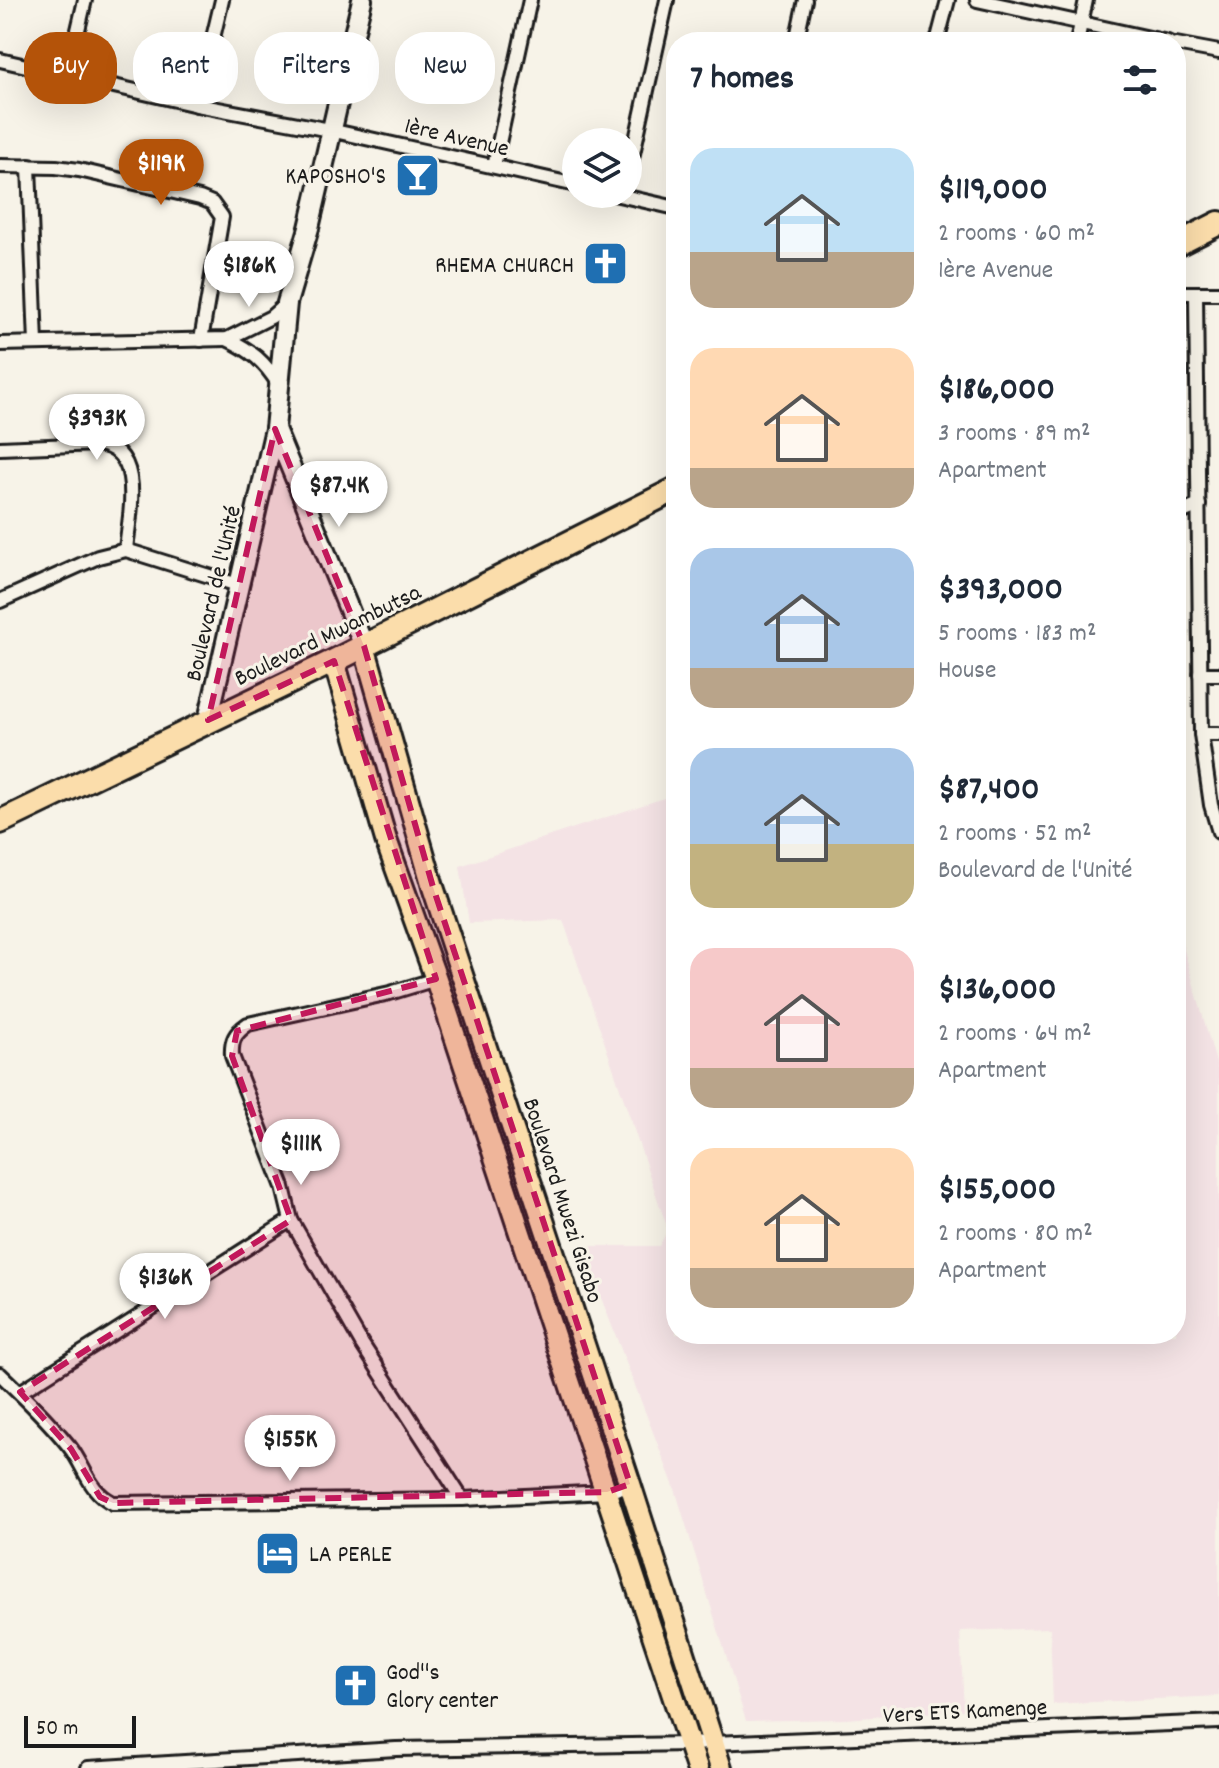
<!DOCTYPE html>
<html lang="en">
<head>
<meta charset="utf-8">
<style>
  :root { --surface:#fff; --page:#f2f2f3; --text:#1f2937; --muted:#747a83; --accent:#b45309 }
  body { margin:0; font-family:Dekko,sans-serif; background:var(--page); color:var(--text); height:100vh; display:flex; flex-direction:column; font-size:30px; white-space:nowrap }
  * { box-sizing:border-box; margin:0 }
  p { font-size:26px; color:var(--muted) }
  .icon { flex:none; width:44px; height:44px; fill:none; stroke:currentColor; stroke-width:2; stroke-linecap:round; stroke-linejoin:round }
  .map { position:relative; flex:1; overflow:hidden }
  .details { position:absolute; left:666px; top:32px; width:520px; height:1312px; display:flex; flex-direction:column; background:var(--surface); border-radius:32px; box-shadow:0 8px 32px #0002 }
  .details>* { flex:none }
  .hud { position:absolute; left:24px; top:32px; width:522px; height:72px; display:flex; gap:16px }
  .tools { position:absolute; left:562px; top:128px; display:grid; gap:16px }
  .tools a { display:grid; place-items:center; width:80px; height:80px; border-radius:50%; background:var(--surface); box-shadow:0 8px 32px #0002; font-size:40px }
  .scale { position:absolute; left:24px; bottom:20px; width:112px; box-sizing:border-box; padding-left:8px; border:4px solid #1c1c1c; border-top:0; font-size:22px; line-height:28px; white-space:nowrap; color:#1c1c1c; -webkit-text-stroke:6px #f7f3e8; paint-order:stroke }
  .price { position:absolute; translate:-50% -68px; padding:0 18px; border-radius:28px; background:#fff; color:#222; font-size:26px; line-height:52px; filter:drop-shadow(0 2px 4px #0008) }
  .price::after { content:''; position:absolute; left:50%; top:48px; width:24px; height:18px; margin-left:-12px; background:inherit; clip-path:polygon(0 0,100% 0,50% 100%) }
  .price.active { background:var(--accent); color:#fff }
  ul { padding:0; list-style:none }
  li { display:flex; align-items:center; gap:24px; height:200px; padding:0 24px }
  li span { display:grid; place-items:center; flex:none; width:224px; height:160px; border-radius:24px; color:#555 }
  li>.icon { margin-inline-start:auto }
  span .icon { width:96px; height:96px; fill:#fffc; stroke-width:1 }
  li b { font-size:34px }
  h2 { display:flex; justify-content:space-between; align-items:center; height:96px; padding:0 24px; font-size:34px }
  .pill { padding:0 28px; border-radius:32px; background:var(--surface); box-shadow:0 8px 32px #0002; font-size:28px; line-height:72px }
  .pill.active { background:var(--accent); color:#fff }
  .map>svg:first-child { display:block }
  .built { fill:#f4e3e5 }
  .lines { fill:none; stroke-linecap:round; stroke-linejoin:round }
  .street-casing { stroke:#1c1c1c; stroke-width:18 }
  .secondary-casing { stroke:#1c1c1c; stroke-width:24 }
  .primary-casing { stroke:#1c1c1c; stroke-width:26 }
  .highway-casing { stroke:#1c1c1c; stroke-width:28 }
  .street { stroke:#f7f3e8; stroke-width:12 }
  .secondary { stroke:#f7f3e8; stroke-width:18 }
  .primary { stroke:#fbddab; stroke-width:20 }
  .highway { stroke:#fbddab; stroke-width:22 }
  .marked { fill:#c2185b; fill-opacity:0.2; stroke:#c2185b; stroke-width:6; stroke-dasharray:16 10; stroke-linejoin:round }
  .labels { text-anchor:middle; stroke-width:6; stroke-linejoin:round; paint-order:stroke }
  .street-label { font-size:24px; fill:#1c1c1c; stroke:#f7f3e8 }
  .poi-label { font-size:24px; fill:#1c1c1c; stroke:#f7f3e8; text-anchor:end }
</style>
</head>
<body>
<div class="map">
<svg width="1219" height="1768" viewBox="0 0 1219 1768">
  <rect width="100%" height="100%" fill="#f7f3e8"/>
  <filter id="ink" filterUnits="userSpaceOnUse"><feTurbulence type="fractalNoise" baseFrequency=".0125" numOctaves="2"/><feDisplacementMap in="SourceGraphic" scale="16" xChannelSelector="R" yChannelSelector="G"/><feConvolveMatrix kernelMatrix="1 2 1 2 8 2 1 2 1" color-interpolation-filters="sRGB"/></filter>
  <g filter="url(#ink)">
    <!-- built -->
    <polygon class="built" points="676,794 676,1334 1176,1334 1176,922 1219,1073 1219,1696 1053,1704 1050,1628 960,1631 964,1710 846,1719 746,1721 675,1489 581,1246 659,1246 668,1230 563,920 469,923 460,866"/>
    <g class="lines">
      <defs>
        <g id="street">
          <polyline points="977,0 1168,42"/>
          <polyline points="796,42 805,0"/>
          <polyline points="937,42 948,0"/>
          <polyline points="1077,42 1086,0"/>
          <polyline points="1176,44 1219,52"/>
          <polyline points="0,60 197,105 330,130 576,185"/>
          <polyline points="67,77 85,0"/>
          <polyline points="197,105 222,0"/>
          <polyline points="0,166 56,167 79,170 200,198 212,203 222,217 201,340"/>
          <polyline points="29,166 36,343"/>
          <polyline points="494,166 530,0"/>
          <polyline points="628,176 667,0"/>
          <polyline points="614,194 676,208"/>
          <polyline points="1176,293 1219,293"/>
          <polyline points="1196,294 1201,734 1211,805 1219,832"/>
          <path d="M 227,339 C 251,350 265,362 279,385"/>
          <polyline points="0,344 227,339 271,317 287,303"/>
          <path d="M 0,448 L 97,444 C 146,449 129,516 126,550"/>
          <polyline points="1176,515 1199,505"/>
          <polyline points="0,601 98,557 126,550 238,585"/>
          <polyline points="1200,674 1219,674"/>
          <polyline points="1201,734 1219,734"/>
          <path d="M 436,979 L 390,993 L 248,1024 C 235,1033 231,1040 232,1056 L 283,1187 L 291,1220 L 362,1344 L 462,1499"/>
          <path d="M 0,1374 C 24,1397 48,1420 69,1446 C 85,1466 88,1491 113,1503 L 462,1499 L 607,1492 L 630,1484"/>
          <polyline points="20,1392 291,1220"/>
          <polyline points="88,1768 396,1749 689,1744 1219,1722"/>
        </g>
        <g id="secondary">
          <polyline points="275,429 364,646"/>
          <polyline points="208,720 275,429 287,303 309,228 362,0"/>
        </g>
        <g id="primary">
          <polyline points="364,646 433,887 630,1484 721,1768"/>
          <polyline points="334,661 386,840 436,979 697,1768"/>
        </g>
        <g id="highway">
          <polyline points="1176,245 1219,223"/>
          <polyline points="0,822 334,661 676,489"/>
        </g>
      </defs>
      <!-- street casing -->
      <use href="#street" class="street-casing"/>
      <!-- secondary casing -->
      <use href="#secondary" class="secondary-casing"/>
      <!-- primary casing -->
      <use href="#primary" class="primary-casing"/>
      <!-- highway casing -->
      <use href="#highway" class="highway-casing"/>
      <!-- street -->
      <use href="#street" class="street"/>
      <!-- secondary -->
      <use href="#secondary" class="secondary"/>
      <!-- primary -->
      <use href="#primary" class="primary"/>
      <!-- highway -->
      <use href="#highway" class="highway"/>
    </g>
  </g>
  <!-- marked area -->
  <path class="marked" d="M 275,429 L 364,646 L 433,887 L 630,1484 L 607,1492 L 113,1503 L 100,1497 L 71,1449 L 20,1392 L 291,1220 L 232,1056 L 237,1031 L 436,979 L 334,661 L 208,720 Z"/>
  <!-- icons -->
  <defs>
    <symbol id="bar-square" viewBox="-11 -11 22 22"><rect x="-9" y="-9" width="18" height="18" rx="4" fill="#1f6fb2" stroke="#f7f3e8"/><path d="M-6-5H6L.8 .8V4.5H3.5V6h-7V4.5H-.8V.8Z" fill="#fff"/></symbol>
    <symbol id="church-square" viewBox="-11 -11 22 22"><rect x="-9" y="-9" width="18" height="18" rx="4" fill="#1f6fb2" stroke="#f7f3e8"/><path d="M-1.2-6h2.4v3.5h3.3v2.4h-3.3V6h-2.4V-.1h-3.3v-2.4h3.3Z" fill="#fff"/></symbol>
    <symbol id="hotel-square" viewBox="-11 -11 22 22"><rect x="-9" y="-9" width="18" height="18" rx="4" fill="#1f6fb2" stroke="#f7f3e8"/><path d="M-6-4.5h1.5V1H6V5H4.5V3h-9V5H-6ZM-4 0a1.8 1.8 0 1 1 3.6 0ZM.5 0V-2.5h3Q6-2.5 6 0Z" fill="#fff"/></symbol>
  </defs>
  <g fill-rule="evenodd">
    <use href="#bar-square" x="392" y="150" width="51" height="51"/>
    <use href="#church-square" x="580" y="238" width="51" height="51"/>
    <use href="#hotel-square" x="252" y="1528" width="51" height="51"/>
    <use href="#church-square" x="330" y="1660" width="51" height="51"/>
  </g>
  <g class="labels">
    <!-- street labels -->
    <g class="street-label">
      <text transform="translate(457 136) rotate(13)" y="8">1ère Avenue</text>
      <text transform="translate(212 593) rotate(-77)" y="8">Boulevard de l'Unité</text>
      <text transform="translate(327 634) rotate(-26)" y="8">Boulevard Mwambutsa</text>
      <text transform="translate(564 1200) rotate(72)" y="8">Boulevard Mwezi Gisabo</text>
      <text transform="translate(965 1710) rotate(-3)" y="8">Vers ETS Kamenge</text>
    </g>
    <!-- poi labels -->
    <g class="poi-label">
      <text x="386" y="183">KAPOSHO'S</text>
      <text x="574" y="272">RHEMA CHURCH</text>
      <text x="309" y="1561" text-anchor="start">LA PERLE</text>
      <text x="386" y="1679" text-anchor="start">God''s<tspan x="386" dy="28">Glory center</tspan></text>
    </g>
  </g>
</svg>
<div class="tools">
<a><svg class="icon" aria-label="layers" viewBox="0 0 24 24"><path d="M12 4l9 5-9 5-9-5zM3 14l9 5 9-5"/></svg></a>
</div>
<div class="scale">50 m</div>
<b class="price active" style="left:161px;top:207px">$119K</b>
<b class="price" style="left:249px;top:309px">$186K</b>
<b class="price" style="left:97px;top:462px">$393K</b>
<b class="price" style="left:339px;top:529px">$87.4K</b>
<b class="price" style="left:301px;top:1187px">$111K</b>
<b class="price" style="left:165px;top:1321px">$136K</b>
<b class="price" style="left:290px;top:1483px">$155K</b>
<div class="hud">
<a class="pill active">Buy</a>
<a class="pill">Rent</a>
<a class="pill">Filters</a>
<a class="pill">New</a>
</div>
<section class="details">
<h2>7 homes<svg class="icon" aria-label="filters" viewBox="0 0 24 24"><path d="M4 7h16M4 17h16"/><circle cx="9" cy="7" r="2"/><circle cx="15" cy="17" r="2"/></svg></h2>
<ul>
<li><span style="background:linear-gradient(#bfe0f5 65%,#b9a48a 0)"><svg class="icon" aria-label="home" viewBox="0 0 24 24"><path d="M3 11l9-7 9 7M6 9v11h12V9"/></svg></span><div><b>$119,000</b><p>2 rooms · 60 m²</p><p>1ère Avenue</p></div></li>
<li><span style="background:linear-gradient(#ffd9b3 75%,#b9a48a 0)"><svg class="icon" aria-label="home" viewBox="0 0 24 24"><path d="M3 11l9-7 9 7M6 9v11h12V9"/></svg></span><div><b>$186,000</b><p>3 rooms · 89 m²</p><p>Apartment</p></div></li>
<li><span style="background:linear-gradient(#a9c7e8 75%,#b9a48a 0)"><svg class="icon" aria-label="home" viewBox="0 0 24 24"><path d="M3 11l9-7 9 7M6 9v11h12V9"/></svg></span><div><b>$393,000</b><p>5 rooms · 183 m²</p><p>House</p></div></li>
<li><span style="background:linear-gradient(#a9c7e8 60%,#c2b280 0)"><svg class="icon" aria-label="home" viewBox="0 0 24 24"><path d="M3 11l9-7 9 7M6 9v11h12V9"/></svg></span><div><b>$87,400</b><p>2 rooms · 52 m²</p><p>Boulevard de l'Unité</p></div></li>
<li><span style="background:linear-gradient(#f6c9c9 75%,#b9a48a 0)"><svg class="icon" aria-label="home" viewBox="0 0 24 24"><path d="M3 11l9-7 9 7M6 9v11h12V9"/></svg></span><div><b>$136,000</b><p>2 rooms · 64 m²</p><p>Apartment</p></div></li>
<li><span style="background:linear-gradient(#ffd9b3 75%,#b9a48a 0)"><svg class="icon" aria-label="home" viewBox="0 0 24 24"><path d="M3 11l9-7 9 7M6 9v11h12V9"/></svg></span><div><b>$155,000</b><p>2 rooms · 80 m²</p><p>Apartment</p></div></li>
</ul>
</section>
</div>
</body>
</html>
